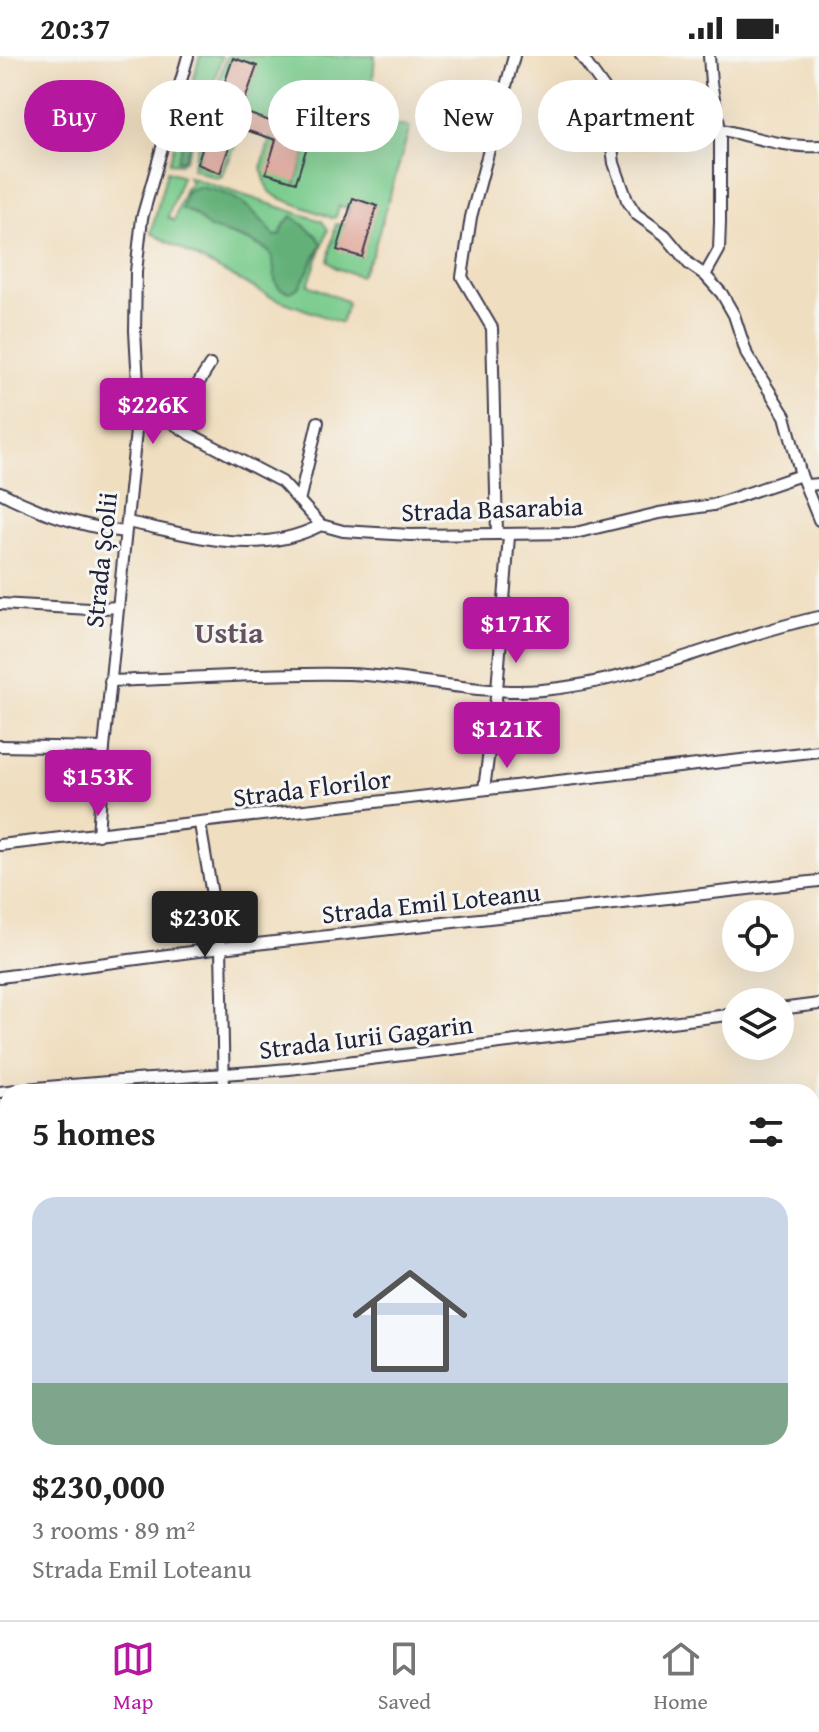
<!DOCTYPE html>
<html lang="en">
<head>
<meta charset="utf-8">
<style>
  :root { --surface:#fff; --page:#f6f6f6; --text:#222; --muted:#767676; --line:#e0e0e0; --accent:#b5179e }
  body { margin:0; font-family:"Gentium Book Plus",serif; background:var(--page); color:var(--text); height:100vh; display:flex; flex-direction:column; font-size:30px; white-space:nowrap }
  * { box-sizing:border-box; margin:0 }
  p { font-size:26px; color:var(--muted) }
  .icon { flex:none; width:44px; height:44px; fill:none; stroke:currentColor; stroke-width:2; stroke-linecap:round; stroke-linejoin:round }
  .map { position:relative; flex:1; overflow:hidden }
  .sheet { position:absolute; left:0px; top:1028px; width:820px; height:536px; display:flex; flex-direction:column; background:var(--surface); border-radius:24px 24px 0 0; box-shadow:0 8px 32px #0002 }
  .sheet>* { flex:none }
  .top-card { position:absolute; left:24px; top:24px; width:772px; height:72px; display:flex; gap:16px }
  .fabs { position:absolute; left:722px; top:844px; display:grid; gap:16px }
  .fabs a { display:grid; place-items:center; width:72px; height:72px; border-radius:50%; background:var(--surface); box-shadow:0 8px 32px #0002; font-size:40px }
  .price { position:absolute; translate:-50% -68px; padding:0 18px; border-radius:8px; background:var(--accent); color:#fff; font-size:26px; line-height:52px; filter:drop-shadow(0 2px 4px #0008) }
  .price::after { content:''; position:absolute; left:50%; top:48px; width:24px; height:18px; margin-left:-12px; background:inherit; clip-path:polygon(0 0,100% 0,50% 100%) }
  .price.on { background:#222; color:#fff }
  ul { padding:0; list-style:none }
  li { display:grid; align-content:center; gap:16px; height:424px; padding:0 32px }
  li span { display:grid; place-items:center; height:248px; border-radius:24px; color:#555 }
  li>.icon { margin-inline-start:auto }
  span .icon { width:144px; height:144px; fill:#fffc; stroke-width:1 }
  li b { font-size:34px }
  h2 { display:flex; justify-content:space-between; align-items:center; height:96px; padding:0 32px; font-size:34px }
  .pill { padding:0 28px; border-radius:36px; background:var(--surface); box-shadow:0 8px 32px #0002; font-size:28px; line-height:72px }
  .pill.on { background:var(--accent); color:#fff }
  .status { display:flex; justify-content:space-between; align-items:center; height:56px; padding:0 40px; background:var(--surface); direction:ltr }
  .status svg { height:22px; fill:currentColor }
  .menu { display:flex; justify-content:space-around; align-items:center; height:112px; border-top:2px solid var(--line); background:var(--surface); font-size:22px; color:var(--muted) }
  .menu a { display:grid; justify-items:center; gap:4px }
  .menu .on { color:var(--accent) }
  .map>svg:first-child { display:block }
  .green { fill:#7bcc8e; stroke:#4e7764; stroke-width:2 }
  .forest { fill:#64b079; stroke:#43695a; stroke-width:2 }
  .building { fill:#e1aca0 }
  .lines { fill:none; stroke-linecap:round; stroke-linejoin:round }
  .minor-casing { stroke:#413e4f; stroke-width:14 }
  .minor { stroke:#fff; stroke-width:10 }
  .labels { text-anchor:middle; stroke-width:6; stroke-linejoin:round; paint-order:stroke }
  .street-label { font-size:26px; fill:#22223b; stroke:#f6f6f2 }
  .quarter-label { font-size:30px; font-weight:bold; fill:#65525e; stroke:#f6f6f2 }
</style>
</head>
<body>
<div class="status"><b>20:37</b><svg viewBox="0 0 49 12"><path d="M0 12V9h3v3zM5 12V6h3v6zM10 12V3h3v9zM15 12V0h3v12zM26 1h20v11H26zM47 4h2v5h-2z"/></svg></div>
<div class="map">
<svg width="819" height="1564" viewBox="0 0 819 1564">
  <rect width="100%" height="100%" fill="#f6f6f2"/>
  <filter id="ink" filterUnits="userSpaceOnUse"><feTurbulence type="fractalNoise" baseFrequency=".0125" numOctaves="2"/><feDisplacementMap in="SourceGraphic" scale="16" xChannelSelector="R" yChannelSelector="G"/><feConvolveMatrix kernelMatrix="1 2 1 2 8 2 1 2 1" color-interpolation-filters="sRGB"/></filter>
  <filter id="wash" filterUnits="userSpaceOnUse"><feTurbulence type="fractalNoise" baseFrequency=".006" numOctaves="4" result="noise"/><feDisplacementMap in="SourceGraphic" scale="32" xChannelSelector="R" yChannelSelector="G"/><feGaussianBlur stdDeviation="1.8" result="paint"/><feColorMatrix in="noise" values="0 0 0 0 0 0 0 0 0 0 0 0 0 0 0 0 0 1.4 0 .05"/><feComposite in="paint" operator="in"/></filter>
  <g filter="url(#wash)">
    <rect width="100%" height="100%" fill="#f0dec0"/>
    <!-- green -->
    <g class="green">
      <polygon points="200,0 222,0 207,47 188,42"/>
      <polygon points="227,0 375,0 369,66 410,71 372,199 360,220 336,212 328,205 336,168 345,169 349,152 339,150 336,161 332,162 277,141 268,134 261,112 269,87 268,77 277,80 296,126 319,52 290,43 280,72 272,66 240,58 256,11 222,34 216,32"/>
      <polygon points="186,48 205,54 186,102 180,108 169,107"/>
      <polygon points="238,66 247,75 238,83 222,120 216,122 192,113 202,73 208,74 197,108 220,116"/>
      <polygon points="167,115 182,120 168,161 174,165 185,132 191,127 188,121 322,165 328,174 308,229 346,245 347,249 341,267 271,241 151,177"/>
    </g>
    <!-- forest -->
    <g class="forest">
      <polygon points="196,51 202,55 184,103 177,105 193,53"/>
      <path d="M 198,131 C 236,137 251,150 275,180 L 280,179 L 285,167 L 292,160 L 317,180 L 322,188 L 300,230 L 291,236 C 265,233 280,210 269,196 C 259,186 224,177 210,172 C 196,163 200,159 182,153 L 186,135 Z"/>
    </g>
    <g id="blocks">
      <!-- building -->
      <g class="building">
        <polygon points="233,2 257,10 241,55 281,69 290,43 319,52 296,126 266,117 276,84 236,71 220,117 197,108"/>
        <polygon points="353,142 377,150 362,201 337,194"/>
      </g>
    </g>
  </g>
  <g filter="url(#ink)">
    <use href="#blocks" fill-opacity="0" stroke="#413e4f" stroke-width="2"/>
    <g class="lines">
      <defs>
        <g id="minor">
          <polyline points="581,0 612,43 610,76 614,107 627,144 636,158 665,179 689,208 705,219 722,238 734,259 747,299 785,360 801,419 819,464"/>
          <path d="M 612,43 C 650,55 688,65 727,75 C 757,82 788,92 819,90"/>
          <polyline points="705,219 719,194 720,166 720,73 711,27 709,0"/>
          <polyline points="139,345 188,377 282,426 321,469 343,475 410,479 575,477 659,457 713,449 801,419"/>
          <polyline points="173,367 210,309"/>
          <polyline points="807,429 819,428"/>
          <path d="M 0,436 C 39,457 80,470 124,476"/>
          <polyline points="299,445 318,366"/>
          <path d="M 127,466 C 194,479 257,502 321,469"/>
          <polyline points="497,477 492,272 462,221 471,161 514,0"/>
          <polyline points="0,548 90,553 117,551"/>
          <path d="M 110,625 C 189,623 269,616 348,618 C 411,620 482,640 542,634 C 637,626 726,581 819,561"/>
          <polyline points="0,690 104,692"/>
          <polyline points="484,733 497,634 509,480"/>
          <polyline points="200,768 221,892 224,1036"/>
          <polyline points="98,779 104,692 139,345 135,275 136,216 142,162 188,0"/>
          <polyline points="0,789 819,695"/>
          <polyline points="0,921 221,892 819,825"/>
          <polyline points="780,953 819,948"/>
          <path d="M 0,1036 C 96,1024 192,1022 289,1013 L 736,958"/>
          <polyline points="812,1084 819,1083"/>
          <polyline points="0,1167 8,1166"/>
          <polyline points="812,1240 819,1240"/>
          <polyline points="0,1353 8,1352"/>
          <polyline points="812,1447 819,1446"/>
          <polyline points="0,1560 23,1556"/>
        </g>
      </defs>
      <!-- minor casing -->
      <use href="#minor" class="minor-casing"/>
      <!-- minor -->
      <use href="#minor" class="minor"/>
    </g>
  </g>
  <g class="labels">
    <!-- street labels -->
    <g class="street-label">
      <text transform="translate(492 453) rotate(-2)" y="9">Strada Basarabia</text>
      <text transform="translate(101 504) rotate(-84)" y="9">Strada Școlii</text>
      <text transform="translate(312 732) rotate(-7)" y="9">Strada Florilor</text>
      <text transform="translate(431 847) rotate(-6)" y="9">Strada Emil Loteanu</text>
      <text transform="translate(366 981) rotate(-7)" y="9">Strada Iurii Gagarin</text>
    </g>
    <!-- quarter labels -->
    <g class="quarter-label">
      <text x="229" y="587">Ustia</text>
    </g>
  </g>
</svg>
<div class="fabs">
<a><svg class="icon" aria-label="locate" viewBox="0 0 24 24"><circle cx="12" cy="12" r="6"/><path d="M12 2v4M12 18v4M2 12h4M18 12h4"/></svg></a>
<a><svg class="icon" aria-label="layers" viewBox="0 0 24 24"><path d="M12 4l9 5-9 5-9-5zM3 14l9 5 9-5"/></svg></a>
</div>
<b class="price" style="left:153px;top:390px">$226K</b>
<b class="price" style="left:516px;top:609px">$171K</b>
<b class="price" style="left:507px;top:714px">$121K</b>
<b class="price" style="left:98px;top:762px">$153K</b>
<b class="price on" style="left:205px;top:903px">$230K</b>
<div class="top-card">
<a class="pill on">Buy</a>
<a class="pill">Rent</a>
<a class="pill">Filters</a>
<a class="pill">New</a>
<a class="pill">Apartment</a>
</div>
<section class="sheet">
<h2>5 homes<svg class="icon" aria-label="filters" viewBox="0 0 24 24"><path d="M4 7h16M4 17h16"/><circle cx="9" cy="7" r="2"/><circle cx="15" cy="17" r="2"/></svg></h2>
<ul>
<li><span style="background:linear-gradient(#c9d6e8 75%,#7fa58c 0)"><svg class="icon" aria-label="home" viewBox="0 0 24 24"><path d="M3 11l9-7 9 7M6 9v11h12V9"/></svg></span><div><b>$230,000</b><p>3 rooms · 89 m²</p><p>Strada Emil Loteanu</p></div></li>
</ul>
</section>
</div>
<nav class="menu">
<a class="on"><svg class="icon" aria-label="map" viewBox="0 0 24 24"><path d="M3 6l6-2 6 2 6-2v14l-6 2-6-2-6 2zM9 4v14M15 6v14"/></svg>Map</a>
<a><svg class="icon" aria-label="saved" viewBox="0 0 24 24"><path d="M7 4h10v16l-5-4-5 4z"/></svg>Saved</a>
<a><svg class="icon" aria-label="home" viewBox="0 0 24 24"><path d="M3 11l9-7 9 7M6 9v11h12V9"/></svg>Home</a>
</nav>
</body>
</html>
